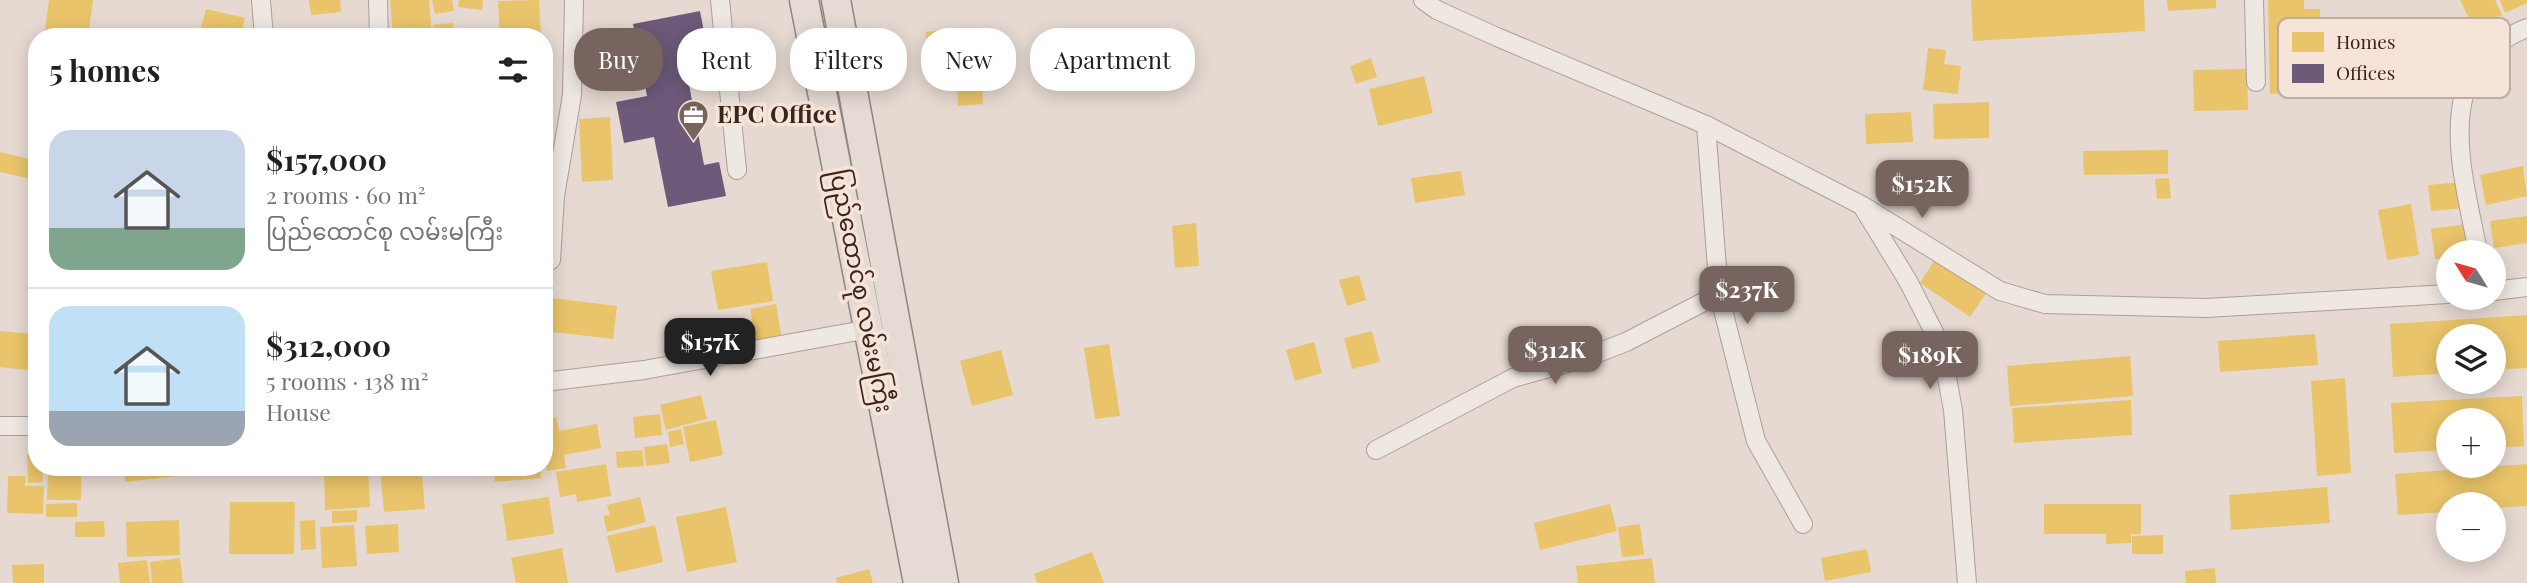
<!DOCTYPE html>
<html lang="en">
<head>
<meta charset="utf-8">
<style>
  :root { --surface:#fff; --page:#f6f6f6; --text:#202124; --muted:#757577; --line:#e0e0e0; --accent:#78645e }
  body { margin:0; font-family:"Playfair Display","Noto Sans Myanmar",serif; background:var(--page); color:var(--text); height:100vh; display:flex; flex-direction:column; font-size:26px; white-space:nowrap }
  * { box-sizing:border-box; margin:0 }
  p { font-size:23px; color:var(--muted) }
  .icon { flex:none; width:38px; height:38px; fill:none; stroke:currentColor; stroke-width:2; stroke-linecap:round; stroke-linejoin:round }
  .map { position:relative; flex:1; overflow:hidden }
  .drawer { position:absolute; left:28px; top:28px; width:525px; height:448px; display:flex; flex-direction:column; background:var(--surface); border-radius:28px; box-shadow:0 4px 18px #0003 }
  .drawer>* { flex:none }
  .top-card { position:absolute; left:574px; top:28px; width:665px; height:63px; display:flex; gap:14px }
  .needle { width:46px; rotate:307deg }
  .buttons { position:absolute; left:2436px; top:240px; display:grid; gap:14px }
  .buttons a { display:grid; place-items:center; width:70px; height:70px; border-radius:50%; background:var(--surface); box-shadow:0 4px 18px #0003; font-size:35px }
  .price { position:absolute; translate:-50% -60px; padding:0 16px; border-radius:14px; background:var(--accent); color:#fff; font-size:23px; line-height:46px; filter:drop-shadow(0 2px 4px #0008) }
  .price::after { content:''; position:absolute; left:50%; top:42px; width:21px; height:16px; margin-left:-10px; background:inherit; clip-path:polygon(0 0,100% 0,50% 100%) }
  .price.current { background:#222; color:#fff }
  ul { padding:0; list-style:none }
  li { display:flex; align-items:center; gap:21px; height:175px; padding:0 21px }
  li+li { border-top:2px solid var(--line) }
  li span { display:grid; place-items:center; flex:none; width:196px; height:140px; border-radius:21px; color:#555 }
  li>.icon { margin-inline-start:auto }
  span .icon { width:84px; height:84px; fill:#fffc; stroke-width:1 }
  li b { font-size:30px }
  h2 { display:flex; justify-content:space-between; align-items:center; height:84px; padding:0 21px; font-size:30px }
  .tag { padding:0 24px; border-radius:28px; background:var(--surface); box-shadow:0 4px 18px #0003; font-size:24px; line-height:63px }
  .tag.current { background:var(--accent); color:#fff }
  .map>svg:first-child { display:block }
  .homes { fill:#e9c46a }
  .offices { fill:#6d597a }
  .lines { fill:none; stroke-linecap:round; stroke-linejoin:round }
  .street-casing { stroke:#ac9f99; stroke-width:20 }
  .primary-casing { stroke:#918580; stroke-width:31 }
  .street { stroke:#eee7e2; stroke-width:18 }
  .primary { stroke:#e6dbd4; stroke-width:28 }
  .labels { text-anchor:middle; stroke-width:7; stroke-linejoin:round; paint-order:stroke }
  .poi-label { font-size:24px; font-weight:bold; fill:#3c2520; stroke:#f6e4d8; text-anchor:start }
  .street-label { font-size:24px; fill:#3c2520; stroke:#f6e4d8 }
  .key { fill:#f6e4d8; stroke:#beaba1; stroke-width:2 }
  .key-label { font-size:19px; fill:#3c2520 }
</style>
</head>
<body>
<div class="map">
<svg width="2527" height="583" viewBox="0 0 2527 583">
  <rect width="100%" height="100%" fill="#e6d9d1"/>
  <!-- homes -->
  <g class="homes">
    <polygon points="49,0 93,0 88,37 44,37"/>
    <polygon points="309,0 340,0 341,12 311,15"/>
    <polygon points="390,0 429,0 432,37 393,37"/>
    <polygon points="432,0 452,0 454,11 435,14"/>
    <polygon points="459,0 483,0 482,10 458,7"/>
    <polygon points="539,0 541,37 500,37 498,1"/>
    <polygon points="1971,0 2144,0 2145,31 1973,41"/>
    <polygon points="2167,0 2216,0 2216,8 2168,11"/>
    <polygon points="2268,0 2304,0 2304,9 2320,9 2321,42 2305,42 2305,52 2318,51 2318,69 2305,70 2306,92 2270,94"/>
    <polygon points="2460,0 2495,0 2502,15 2474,29"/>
    <polygon points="2500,0 2527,0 2527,3 2505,13"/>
    <polygon points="206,9 245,18 240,37 199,35"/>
    <polygon points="453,23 454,37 434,37 433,25"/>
    <polygon points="951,29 956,77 931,80 926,32"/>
    <polygon points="1928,48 1946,50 1944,64 1961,66 1958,94 1923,90"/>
    <polygon points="1371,58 1377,77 1356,84 1350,66"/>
    <polygon points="2247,69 2248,110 2194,111 2193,70"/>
    <polygon points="1424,76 1433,113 1378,126 1369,89"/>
    <polygon points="982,87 983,104 958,106 957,89"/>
    <polygon points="1989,102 1989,138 1934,139 1933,104"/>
    <polygon points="1911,112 1913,142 1866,144 1865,114"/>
    <polygon points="610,117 613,180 582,182 579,119"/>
    <polygon points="2168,150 2168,174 2084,175 2083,151"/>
    <polygon points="0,152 37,161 37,180 0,172"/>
    <polygon points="2523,166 2527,196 2486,205 2480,175"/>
    <polygon points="1461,171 1465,195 1415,203 1411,178"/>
    <polygon points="2169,178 2171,198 2157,199 2155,179"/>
    <polygon points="2461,182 2464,208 2431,211 2428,185"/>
    <polygon points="2411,204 2419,255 2387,260 2378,210"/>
    <polygon points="2527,216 2527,243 2494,248 2490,221"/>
    <polygon points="1196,223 1199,266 1175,268 1172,226"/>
    <polygon points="2467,224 2471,252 2448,252 2448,258 2435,259 2431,229"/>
    <polygon points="1936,258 1987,292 1970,317 1920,283"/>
    <polygon points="767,262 773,301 718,310 711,271"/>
    <polygon points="1359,275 1366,300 1347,306 1339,280"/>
    <polygon points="544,297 617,306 613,339 544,331"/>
    <polygon points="776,304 782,340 756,345 750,309"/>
    <polygon points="2527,315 2527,368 2494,370 2494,336 2448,336 2448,373 2393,377 2390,324"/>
    <polygon points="0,331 31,334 27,370 0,367"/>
    <polygon points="1372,331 1380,362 1352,369 1344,338"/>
    <polygon points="2315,334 2318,365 2220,372 2218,341"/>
    <polygon points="1314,342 1322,373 1295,381 1286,350"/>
    <polygon points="1109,344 1120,416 1095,419 1084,348"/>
    <polygon points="1001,350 1013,395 972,406 960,361"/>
    <polygon points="2130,356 2133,396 2010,406 2007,366"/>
    <polygon points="2345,378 2351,473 2317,476 2311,381"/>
    <polygon points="701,395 707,419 666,430 660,405"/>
    <polygon points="2522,396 2524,446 2494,448 2494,420 2448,420 2448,450 2394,453 2391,403"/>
    <polygon points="2131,400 2132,435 2014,443 2012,408"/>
    <polygon points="660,414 662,435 635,438 633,417"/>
    <polygon points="556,417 559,431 597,424 601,448 564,455 566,468 547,471 544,455 544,420"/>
    <polygon points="716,420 723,455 690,462 683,427"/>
    <polygon points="681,429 684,444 670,447 668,432"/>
    <polygon points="667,444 670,463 646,466 644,447"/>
    <polygon points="642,450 644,466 617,468 616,452"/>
    <polygon points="27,454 37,454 37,467 42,467 43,482 28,483"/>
    <polygon points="606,464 611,496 577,502 576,494 560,497 556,472"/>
    <polygon points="2527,464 2527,506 2494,508 2494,504 2448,504 2448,512 2398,515 2395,474"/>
    <polygon points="48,467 81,467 81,500 47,500"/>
    <polygon points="124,467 177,467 178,476 125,482"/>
    <polygon points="198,467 240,467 240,472 198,473"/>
    <polygon points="324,467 368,467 370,507 325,510"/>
    <polygon points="380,467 432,467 432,474 422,475 425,509 384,512"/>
    <polygon points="494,467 540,467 541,478 495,482"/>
    <polygon points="8,476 26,476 25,486 44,486 43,514 7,513"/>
    <polygon points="2327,487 2330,523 2231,530 2229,495"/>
    <polygon points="549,497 554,534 507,541 502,504"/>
    <polygon points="640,497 646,522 607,532 603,516 610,515 607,505"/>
    <polygon points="230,502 295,502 294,554 229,554"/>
    <polygon points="77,503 77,517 46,517 46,504"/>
    <polygon points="1610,504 1617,531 1540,550 1534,523"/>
    <polygon points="2044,504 2141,504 2141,534 2131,534 2131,543 2106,544 2106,534 2044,534"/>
    <polygon points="726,507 737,562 687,572 676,517"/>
    <polygon points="357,510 357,522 332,523 332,511"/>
    <polygon points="179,520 180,555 127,557 126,522"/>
    <polygon points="315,520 316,549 301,550 300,521"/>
    <polygon points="104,521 105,537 75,537 75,522"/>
    <polygon points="398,524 399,552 367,554 365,526"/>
    <polygon points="1640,524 1644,555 1622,557 1618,527"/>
    <polygon points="354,525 357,566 322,568 320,527"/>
    <polygon points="655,525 663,562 616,573 607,536"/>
    <polygon points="2163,535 2163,554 2132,554 2132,536"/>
    <polygon points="562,548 568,583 516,583 511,558"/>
    <polygon points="1867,549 1871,572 1825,581 1821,558"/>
    <polygon points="1092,552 1104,583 1037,583 1034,574"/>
    <polygon points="180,558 183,583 152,583 150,562"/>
    <polygon points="1652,558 1655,583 1578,583 1576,566"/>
    <polygon points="147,560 150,583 120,583 118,563"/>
    <polygon points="44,564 44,583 13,583 12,565"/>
    <polygon points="2215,568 2216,583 2186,583 2185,571"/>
    <polygon points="869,569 873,583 837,583 836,578"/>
  </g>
  <!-- offices -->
  <polygon class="offices" points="700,11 707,47 683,52 704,165 719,162 726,196 668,207 654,137 624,143 616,102 647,96 633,24"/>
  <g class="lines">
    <defs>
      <g id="street">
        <polyline points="261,0 264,37"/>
        <polyline points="378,0 379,37"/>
        <polyline points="720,0 737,170"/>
        <polyline points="1423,0 1437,10 1497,37 1706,125 1863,206 2000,291 2045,304 2206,308 2448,294"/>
        <polyline points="2254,0 2256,82"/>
        <polyline points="1706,125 1719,294 1756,441 1803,524"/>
        <polyline points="1864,209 1908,281 1935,334 1947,378 1953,410 1967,583"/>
        <path d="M 2478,252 C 2463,172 2428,67 2527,28"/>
        <polyline points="551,260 555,196 572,95 574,0"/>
        <polyline points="2494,291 2527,287"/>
        <polyline points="544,382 644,370 869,329"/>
        <polyline points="0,426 37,426"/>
        <polyline points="1376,450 1513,378 1585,358 1626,342 1719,294"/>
      </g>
      <g id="primary">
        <polyline points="804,0 918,583"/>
        <polyline points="836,0 944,583"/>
      </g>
    </defs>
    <!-- street casing -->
    <use href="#street" class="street-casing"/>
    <!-- primary casing -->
    <use href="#primary" class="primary-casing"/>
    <!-- street -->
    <use href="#street" class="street"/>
    <!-- primary -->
    <use href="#primary" class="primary"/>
  </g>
  <!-- icons -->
  <defs>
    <symbol id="office-pin" viewBox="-11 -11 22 30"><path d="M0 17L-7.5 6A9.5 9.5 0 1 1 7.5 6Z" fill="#78645e" stroke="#f6e4d8"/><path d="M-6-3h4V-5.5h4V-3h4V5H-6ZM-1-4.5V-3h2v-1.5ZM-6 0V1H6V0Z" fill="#fff"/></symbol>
  </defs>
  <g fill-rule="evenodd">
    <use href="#office-pin" x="676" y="98" width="35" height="47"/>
  </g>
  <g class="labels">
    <!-- poi labels -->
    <g class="poi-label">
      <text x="717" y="123">EPC Office</text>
    </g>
    <!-- street labels -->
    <g class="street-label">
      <text transform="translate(861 291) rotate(79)" y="8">ပြည်ထောင်စု လမ်းမကြီး</text>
    </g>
  </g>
  <!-- legend -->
  <rect x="2278" y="18" width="232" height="80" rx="10" class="key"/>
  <rect x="2292" y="32" width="32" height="20" fill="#e9c46a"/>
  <rect x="2292" y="64" width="32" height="19" fill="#6d597a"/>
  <g class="key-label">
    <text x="2336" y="49">Homes</text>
    <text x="2336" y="80">Offices</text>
  </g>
</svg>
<div class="buttons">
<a><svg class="needle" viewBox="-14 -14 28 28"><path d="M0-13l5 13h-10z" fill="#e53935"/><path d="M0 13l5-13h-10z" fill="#757577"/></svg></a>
<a><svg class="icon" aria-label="layers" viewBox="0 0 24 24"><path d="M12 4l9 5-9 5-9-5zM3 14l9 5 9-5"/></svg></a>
<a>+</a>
<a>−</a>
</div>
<b class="price" style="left:1922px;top:220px">$152K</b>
<b class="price" style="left:1747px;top:326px">$237K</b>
<b class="price current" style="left:710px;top:378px">$157K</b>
<b class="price" style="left:1555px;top:386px">$312K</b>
<b class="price" style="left:1930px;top:391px">$189K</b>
<div class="top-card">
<a class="tag current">Buy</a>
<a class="tag">Rent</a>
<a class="tag">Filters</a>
<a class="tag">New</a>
<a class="tag">Apartment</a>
</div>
<section class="drawer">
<h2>5 homes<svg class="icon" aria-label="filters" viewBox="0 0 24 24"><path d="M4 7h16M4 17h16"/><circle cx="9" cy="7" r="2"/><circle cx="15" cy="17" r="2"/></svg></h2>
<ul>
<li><span style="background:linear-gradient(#c9d6e8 70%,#7fa58c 0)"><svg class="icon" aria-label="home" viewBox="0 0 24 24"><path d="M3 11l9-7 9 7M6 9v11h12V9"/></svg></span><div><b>$157,000</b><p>2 rooms · 60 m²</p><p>ပြည်ထောင်စု လမ်းမကြီး</p></div></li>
<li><span style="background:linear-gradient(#bfe0f5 75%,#9aa5b1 0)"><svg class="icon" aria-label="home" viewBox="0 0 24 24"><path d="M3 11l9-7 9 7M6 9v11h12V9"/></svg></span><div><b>$312,000</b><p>5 rooms · 138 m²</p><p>House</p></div></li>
</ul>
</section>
</div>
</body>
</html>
